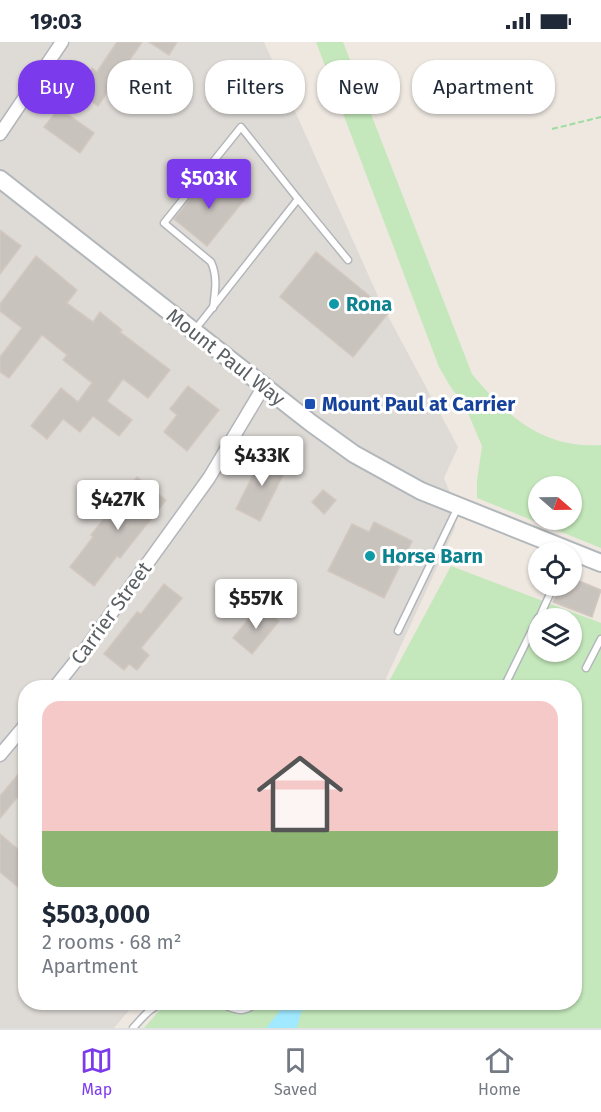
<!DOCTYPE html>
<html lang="en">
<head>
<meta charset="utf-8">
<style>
  :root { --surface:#fff; --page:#f6f6f7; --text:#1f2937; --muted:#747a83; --line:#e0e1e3; --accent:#7c3aed }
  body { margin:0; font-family:"Fira Sans",sans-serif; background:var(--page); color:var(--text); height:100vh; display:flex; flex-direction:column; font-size:22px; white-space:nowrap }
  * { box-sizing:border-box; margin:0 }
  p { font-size:20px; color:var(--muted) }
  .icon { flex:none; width:33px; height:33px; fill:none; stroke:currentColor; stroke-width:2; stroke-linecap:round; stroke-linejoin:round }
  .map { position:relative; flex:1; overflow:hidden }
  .side { position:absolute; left:18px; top:638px; width:564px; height:330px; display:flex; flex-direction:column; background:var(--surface); border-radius:24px; box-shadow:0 2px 4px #0004 }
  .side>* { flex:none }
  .guide { position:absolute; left:18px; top:18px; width:566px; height:54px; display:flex; gap:12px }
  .needle { width:39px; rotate:110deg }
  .tools { position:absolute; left:528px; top:434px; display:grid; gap:12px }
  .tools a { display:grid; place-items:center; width:54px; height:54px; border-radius:50%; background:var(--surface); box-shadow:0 2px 4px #0004; font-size:30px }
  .price { position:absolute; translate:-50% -51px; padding:0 14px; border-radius:6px; background:#fff; color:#222; font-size:20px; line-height:39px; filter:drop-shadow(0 2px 3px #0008) }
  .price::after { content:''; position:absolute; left:50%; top:36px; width:18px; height:14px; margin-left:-9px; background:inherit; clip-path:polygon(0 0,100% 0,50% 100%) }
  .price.on { background:var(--accent); color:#fff }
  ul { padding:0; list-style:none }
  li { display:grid; align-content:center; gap:12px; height:318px; padding:0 24px }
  li span { display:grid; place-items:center; height:186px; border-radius:18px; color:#555 }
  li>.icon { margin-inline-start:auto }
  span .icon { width:108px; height:108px; fill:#fffc; stroke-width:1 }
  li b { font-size:26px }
  .chip { padding:0 21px; border-radius:24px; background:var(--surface); box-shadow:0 2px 4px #0004; font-size:21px; line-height:54px }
  .chip.on { background:var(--accent); color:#fff }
  .status { display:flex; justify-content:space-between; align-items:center; height:42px; padding:0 30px; background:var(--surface); direction:ltr }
  .status svg { height:16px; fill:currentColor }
  .tab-bar { display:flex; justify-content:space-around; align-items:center; height:84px; border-top:2px solid var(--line); background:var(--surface); font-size:16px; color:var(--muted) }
  .tab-bar a { display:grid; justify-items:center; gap:3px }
  .tab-bar .on { color:var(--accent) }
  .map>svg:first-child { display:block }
  .industrial { fill:#dedad6 }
  .green { fill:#c4e8bb; fill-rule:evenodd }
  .water { fill:#a0e9ff }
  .building { fill:#c9c3be; stroke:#d3c8bf; stroke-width:1.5 }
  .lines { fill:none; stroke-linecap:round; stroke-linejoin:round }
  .lane-casing { stroke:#b2b6ba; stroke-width:9 }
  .street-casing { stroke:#b2b6ba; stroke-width:15 }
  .secondary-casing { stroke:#b1b7ba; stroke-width:20 }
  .path { stroke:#9ddba1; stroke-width:2; stroke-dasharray:6 3; stroke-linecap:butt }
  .lane { stroke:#fff; stroke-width:6 }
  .street { stroke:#fff; stroke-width:12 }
  .secondary { stroke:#fff; stroke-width:16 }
  .culture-dot { fill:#0f9aa8; stroke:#fff; stroke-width:2 }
  .transit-dot { fill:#1a4fb4; stroke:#fff; stroke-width:2 }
  .labels { text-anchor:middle; stroke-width:6; stroke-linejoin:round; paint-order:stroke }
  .culture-label { font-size:20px; font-weight:bold; fill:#0d838f; stroke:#fff; text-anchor:start }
  .street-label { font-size:20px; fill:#5a6063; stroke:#fff }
  .transit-label { font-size:20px; font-weight:bold; fill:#164399; stroke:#fff; text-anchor:start }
</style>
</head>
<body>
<div class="status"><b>19:03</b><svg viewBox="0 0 49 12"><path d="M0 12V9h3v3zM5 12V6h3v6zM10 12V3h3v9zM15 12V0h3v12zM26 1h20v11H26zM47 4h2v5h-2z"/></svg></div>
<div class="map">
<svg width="601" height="986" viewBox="0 0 601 986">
  <rect width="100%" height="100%" fill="#eee8e1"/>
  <!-- industrial -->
  <polygon class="industrial" points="0,0 264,0 381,261 458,405 444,436 455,463 455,486 382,645 26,645 26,960 136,960 114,986 0,986"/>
  <!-- green -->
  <g class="green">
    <path d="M 316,0 L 343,0 L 472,332 C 508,375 542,406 601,403 L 601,506 L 477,456 L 477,439 L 482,404 L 465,364 L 450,344 L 439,325 ZM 538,444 L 572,444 L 572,477 L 538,477 Z"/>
    <path d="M 451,524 L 601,581 L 601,986 L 144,986 L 167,960 L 574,960 L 574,645 L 386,645 ZM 538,576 L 572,576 L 572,609 L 538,609 Z"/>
  </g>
  <!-- water -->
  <polygon class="water" points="287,960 301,960 302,967 297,986 266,986"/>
  <!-- building -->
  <g class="building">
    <polygon points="117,0 142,0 98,64 81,52 85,47 80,44 92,26 97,30"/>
    <polygon points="149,0 177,0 169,13"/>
    <polygon points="59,66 94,91 80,111 44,85"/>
    <polygon points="211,131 244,158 207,204 174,177"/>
    <polygon points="0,188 21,204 0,232"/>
    <polygon points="316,210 389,270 353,315 280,255"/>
    <polygon points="36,214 77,248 67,261 93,280 100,270 122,288 120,290 170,328 148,356 123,337 107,359 132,378 119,394 93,374 80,390 63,377 47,397 31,384 61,346 78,360 92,341 63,318 67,313 42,293 9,336 0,330 0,315 22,286 0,269 0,262"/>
    <polygon points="188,344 219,368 187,409 164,390 177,373 170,367"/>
    <polygon points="264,411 288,423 260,479 236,467"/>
    <polygon points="137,435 166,458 120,516 117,514 94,544 70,525 93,495 91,493"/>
    <polygon points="323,448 336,458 324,472 312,460"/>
    <polygon points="374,480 412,499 384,556 328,529 352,482 369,490"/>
    <polygon points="572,536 601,548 592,575 553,560 560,543 572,543"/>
    <polygon points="164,542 182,556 141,606 149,613 137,628 129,622 124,628 104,612 137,570 141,572"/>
    <polygon points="260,563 279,579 252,612 233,596"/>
    <polygon points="26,723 26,745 0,776 0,754"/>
    <polygon points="0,792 26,814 26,835 18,845 0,830"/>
  </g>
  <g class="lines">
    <defs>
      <g id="lane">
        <path d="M 213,266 C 215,250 218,235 211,220 L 164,181 L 241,85 L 298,157"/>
        <polyline points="194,289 298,157 348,218"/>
        <polyline points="539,576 554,543"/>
        <polyline points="398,589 458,465"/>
        <polyline points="586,626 601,597"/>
        <polyline points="504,645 538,576"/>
        <path d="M 215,960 C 234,965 239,975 258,960"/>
        <path d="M 133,986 C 143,975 152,963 167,960"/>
      </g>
      <g id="street">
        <polyline points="0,92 62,0"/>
        <polyline points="55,645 87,605 209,436 264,344"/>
        <polyline points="0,713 26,682"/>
      </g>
      <polyline id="secondary" points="0,137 311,381 354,412 421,449 601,521"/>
    </defs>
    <!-- lane casing -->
    <use href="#lane" class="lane-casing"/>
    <!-- street casing -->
    <use href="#street" class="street-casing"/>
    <!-- secondary casing -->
    <use href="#secondary" class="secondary-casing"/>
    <!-- path -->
    <polyline class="path" points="552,87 601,75"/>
    <!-- lane -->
    <use href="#lane" class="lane"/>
    <!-- street -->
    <use href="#street" class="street"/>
    <!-- secondary -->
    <use href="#secondary" class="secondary"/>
  </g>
  <!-- markers -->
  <g class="culture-dot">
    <circle cx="334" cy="262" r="6"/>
    <circle cx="370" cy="514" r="6"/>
  </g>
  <rect class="transit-dot" x="304" y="356" width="12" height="12" rx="3"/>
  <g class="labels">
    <!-- culture labels -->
    <g class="culture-label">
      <text x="346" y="269">Rona</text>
      <text x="382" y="521">Horse Barn</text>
    </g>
    <!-- street labels -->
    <g class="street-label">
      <text transform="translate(226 315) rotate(38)" y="7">Mount Paul Way</text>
      <text transform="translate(111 571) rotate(-54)" y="7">Carrier Street</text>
    </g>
    <!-- transit labels -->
    <g class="transit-label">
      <text x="322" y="369">Mount Paul at Carrier</text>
    </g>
  </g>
</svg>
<div class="tools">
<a><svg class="needle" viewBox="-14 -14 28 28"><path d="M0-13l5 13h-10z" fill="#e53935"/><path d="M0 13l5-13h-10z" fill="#747a83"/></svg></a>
<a><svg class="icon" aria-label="locate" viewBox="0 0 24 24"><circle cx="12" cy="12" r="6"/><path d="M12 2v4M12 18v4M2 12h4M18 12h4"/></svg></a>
<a><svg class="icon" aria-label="layers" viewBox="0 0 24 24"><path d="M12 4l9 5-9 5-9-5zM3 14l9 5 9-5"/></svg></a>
</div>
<b class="price on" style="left:209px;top:168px">$503K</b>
<b class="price" style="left:262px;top:445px">$433K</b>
<b class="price" style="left:118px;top:489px">$427K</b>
<b class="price" style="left:256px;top:588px">$557K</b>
<div class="guide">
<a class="chip on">Buy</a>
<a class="chip">Rent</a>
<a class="chip">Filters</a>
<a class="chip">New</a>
<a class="chip">Apartment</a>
</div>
<section class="side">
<ul>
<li><span style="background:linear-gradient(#f6c9c9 70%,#8fb573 0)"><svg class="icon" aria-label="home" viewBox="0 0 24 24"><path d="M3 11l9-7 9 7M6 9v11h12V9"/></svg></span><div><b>$503,000</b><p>2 rooms · 68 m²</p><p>Apartment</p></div></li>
</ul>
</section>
</div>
<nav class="tab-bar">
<a class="on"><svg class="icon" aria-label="map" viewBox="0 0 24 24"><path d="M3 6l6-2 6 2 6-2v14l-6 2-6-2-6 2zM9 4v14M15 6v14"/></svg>Map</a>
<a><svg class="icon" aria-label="saved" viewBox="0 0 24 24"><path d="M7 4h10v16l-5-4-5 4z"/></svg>Saved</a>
<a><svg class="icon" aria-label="home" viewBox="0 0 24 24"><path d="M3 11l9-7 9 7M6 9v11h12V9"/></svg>Home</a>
</nav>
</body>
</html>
